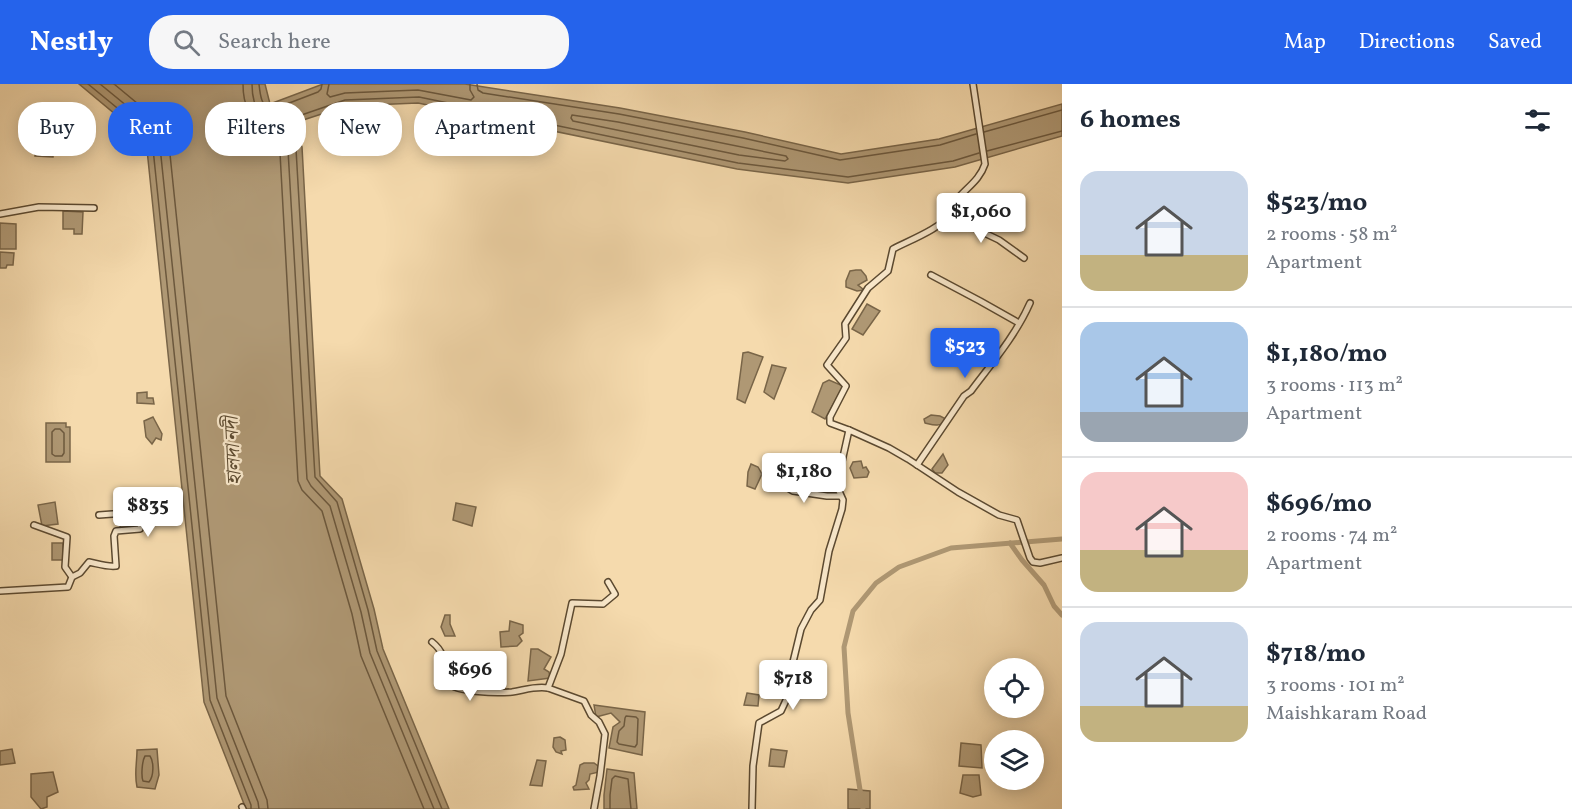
<!DOCTYPE html>
<html lang="en">
<head>
<meta charset="utf-8">
<style>
  :root { --surface:#fff; --page:#f6f6f7; --text:#1f2937; --muted:#747a83; --line:#e0e1e3; --accent:#2563eb }
  body { margin:0; font-family:Vollkorn,"Noto Serif Bengali",serif; background:var(--page); color:var(--text); height:100vh; display:flex; flex-direction:column; font-size:22px; white-space:nowrap }
  * { box-sizing:border-box; margin:0 }
  p { font-size:20px; color:var(--muted) }
  .icon { flex:none; width:33px; height:33px; fill:none; stroke:currentColor; stroke-width:2; stroke-linecap:round; stroke-linejoin:round }
  .map { position:relative; flex:1; overflow:hidden }
  .drawer { display:flex; flex-direction:column; background:var(--surface); width:510px }
  .drawer>* { flex:none }
  .hud { position:absolute; left:18px; top:18px; width:570px; height:54px; display:flex; gap:12px }
  .buttons { position:absolute; left:984px; top:574px; display:grid; gap:12px }
  .buttons a { display:grid; place-items:center; width:60px; height:60px; border-radius:50%; background:var(--surface); box-shadow:0 3px 15px #0003; font-size:30px }
  .price { position:absolute; translate:-50% -51px; padding:0 14px; border-radius:6px; background:#fff; color:#222; font-size:20px; line-height:39px; filter:drop-shadow(0 2px 3px #0008) }
  .price::after { content:''; position:absolute; left:50%; top:36px; width:18px; height:14px; margin-left:-9px; background:inherit; clip-path:polygon(0 0,100% 0,50% 100%) }
  .price.selected { background:var(--accent); color:#fff }
  ul { padding:0; list-style:none }
  li { display:flex; align-items:center; gap:18px; height:150px; padding:0 18px }
  li+li { border-top:2px solid var(--line) }
  li span { display:grid; place-items:center; flex:none; width:168px; height:120px; border-radius:18px; color:#555 }
  li>.icon { margin-inline-start:auto }
  span .icon { width:72px; height:72px; fill:#fffc; stroke-width:1 }
  li b { font-size:26px }
  h2 { display:flex; justify-content:space-between; align-items:center; height:72px; padding:0 18px; font-size:26px }
  .chip { padding:0 21px; border-radius:24px; background:var(--surface); box-shadow:0 3px 15px #0003; font-size:21px; line-height:54px }
  .chip.selected { background:var(--accent); color:#fff }
  header { display:flex; align-items:center; gap:36px; box-sizing:border-box; height:84px; padding:0 30px; background:var(--accent); color:#fff }
  header strong { font-size:28px }
  nav { display:flex; gap:33px; margin-inline-start:auto; font-size:21px }
  .search { width:420px; height:54px; background:var(--page); display:flex; align-items:center; gap:15px; box-sizing:border-box; padding:0 21px; border-radius:24px; color:var(--muted); font-size:22px }
  main { display:flex; flex:1; min-height:0 }
  .map>svg:first-child { display:block }
  .water { fill:#af9874; stroke:#796548; stroke-width:1.5 }
  .lines { fill:none; stroke-linecap:round; stroke-linejoin:round }
  .shore { stroke:#6c583d; stroke-width:1.5 }
  .canal { stroke:#af9874; stroke-width:5 }
  .street-casing { stroke:#5b4930; stroke-width:8 }
  .street { stroke:#f8e7ca; stroke-width:5 }
  .labels { text-anchor:middle; stroke-width:4.5; stroke-linejoin:round; paint-order:stroke }
  .water-label { font-size:20px; font-style:italic; fill:#5e4c32; stroke:#f8e7ca }
</style>
</head>
<body>
<header>
<strong>Nestly</strong>
<div class="search"><svg class="icon" aria-label="search" viewBox="0 0 24 24"><circle cx="10" cy="10" r="6"/><path d="M15 15l6 6"/></svg>Search here</div>
<nav><a>Map</a><a>Directions</a><a>Saved</a></nav>
</header>
<main>
<div class="map">
<svg width="1062" height="725" viewBox="0 0 1062 725">
  <rect width="100%" height="100%" fill="#f5daad"/>
  <filter id="stains"><feTurbulence type="fractalNoise" baseFrequency=".00333" numOctaves="4"/><feColorMatrix values="0 0 0 0 .2 0 0 0 0 .09 0 0 0 0 .02 0 0 0 .5 -.17"/></filter>
  <radialGradient id="worn" r=".72"><stop offset=".6" stop-color="#630" stop-opacity="0"/><stop offset="1" stop-color="#630" stop-opacity=".3"/></radialGradient>
  <!-- water -->
  <g class="water">
    <polygon points="79,0 265,0 270,20 323,0 465,0 620,24 745,48 841,70 939,55 1062,20 1062,52 955,83 848,99 737,85 418,19 346,22 291,40 302,63 320,392 342,415 374,525 383,565 449,725 246,725 204,618 146,56"/>
    <polygon points="56,32 57,52 42,53 41,33"/>
    <polygon points="36,58 54,59 53,73 35,72"/>
    <polygon points="63,127 83,128 82,150 74,150 74,145 63,145"/>
    <polygon points="0,139 16,140 16,165 0,165"/>
    <polygon points="0,168 14,169 13,181 7,181 6,184 0,184"/>
    <polygon points="856,186 861,186 866,192 867,196 858,201 864,206 857,207 846,203 846,197 850,187"/>
    <polygon points="867,220 880,227 863,251 852,245"/>
    <polygon points="748,268 763,273 745,319 737,315 743,269"/>
    <polygon points="772,281 786,284 774,315 764,308"/>
    <polygon points="829,296 843,302 825,335 812,328 823,299"/>
    <polygon points="147,308 147,314 153,314 154,320 137,319 137,309"/>
    <path d="M 931,331 L 940,332 L 946,335 C 941,344 933,341 925,339 L 924,335 Z"/>
    <polygon points="153,333 162,350 161,356 156,354 152,360 146,353 144,337"/>
    <polygon points="46,339 66,339 66,343 70,343 70,378 46,378"/>
    <polygon points="943,370 948,381 942,389 935,389 932,385"/>
    <polygon points="861,377 863,384 866,383 869,388 867,393 854,394 850,384 853,378"/>
    <polygon points="751,380 758,383 762,390 755,405 747,402 748,388"/>
    <polygon points="55,418 58,440 42,442 38,421"/>
    <polygon points="456,419 476,423 472,442 453,436"/>
    <polygon points="138,431 139,443 120,444 121,433"/>
    <rect x="52" y="459" width="11" height="17"/>
    <polygon points="445,531 450,531 450,540 455,552 445,552 441,543"/>
    <polygon points="510,537 523,541 523,549 519,552 522,557 517,562 501,563 500,548 509,547"/>
    <polygon points="531,565 538,565 551,573 544,585 549,588 550,594 528,597"/>
    <polygon points="747,609 759,611 758,622 744,621"/>
    <polygon points="594,621 645,628 642,671 609,664 613,643 620,638 611,629 596,633"/>
    <polygon points="560,653 565,656 566,666 561,667 562,670 556,668 553,663 554,654"/>
    <polygon points="961,659 981,661 982,684 959,682"/>
    <polygon points="12,665 15,679 0,681 0,667"/>
    <path d="M 157,665 L 159,691 L 155,705 L 137,703 C 134,690 137,679 137,666 Z"/>
    <polygon points="771,665 787,667 784,683 769,682"/>
    <polygon points="537,676 546,677 542,702 530,701"/>
    <polygon points="584,679 594,679 598,682 599,688 590,690 589,696 586,699 589,705 574,706 573,703 576,701 580,681"/>
    <polygon points="607,685 634,689 637,725 604,725 604,711"/>
    <polygon points="53,688 58,708 47,713 47,723 41,725 31,713 31,690"/>
    <polygon points="963,691 979,691 981,711 973,713 960,709"/>
    <polygon points="848,705 870,707 870,725 848,725"/>
  </g>
  <g class="lines">
    <!-- shore -->
    <g class="shore">
      <polyline points="88,0 150,51 152,55 210,616 251,721 251,725"/>
      <polyline points="100,0 155,45 159,53 217,614 258,718 259,725"/>
      <polyline points="114,0 161,39 168,51 226,612 267,716 268,725"/>
      <path d="M 243,0 C 243,21 249,35 269,43 L 280,69 L 298,397 L 302,406 L 322,427 L 352,530 L 361,572 L 424,725"/>
      <path d="M 252,0 C 252,10 254,27 264,32 C 269,34 275,33 279,34 L 279,46 L 288,66 L 307,395 L 311,402 L 330,422 L 361,528 L 370,569 L 434,725"/>
      <path d="M 259,0 C 260,9 261,23 271,26 L 318,8 L 321,5 L 322,0"/>
      <polyline points="329,0 327,10 330,13 345,9 418,6 471,16 474,13 470,6 470,0"/>
      <polyline points="477,0 478,6 483,9 619,30 743,54 840,76 940,61 976,50"/>
      <polygon points="572,31 618,38 786,72 788,75 785,77 739,71 573,37 571,34"/>
      <polyline points="984,48 1062,26"/>
      <polyline points="987,67 1062,47"/>
      <polygon points="55,345 60,345 64,349 64,369 62,372 55,372 52,370 52,348"/>
      <polygon points="626,632 636,633 638,635 637,660 635,663 619,660 617,658 619,647 624,642 625,634"/>
      <path d="M 145,672 L 150,672 C 154,678 154,692 149,698 L 143,697 C 141,692 142,677 145,672 Z"/>
      <polyline points="442,725 377,567 368,526 337,418 315,393 296,65 286,44 287,36 345,16 419,13 738,79 848,93 953,77 979,69"/>
      <polyline points="610,725 610,711 612,695 615,692 628,695 631,725"/>
    </g>
    <!-- canal -->
    <g class="canal">
      <polyline points="1010,459 1022,476 1044,501 1054,522 1062,531"/>
      <polyline points="863,725 848,629 844,563 853,527 876,499 899,483 951,464 1062,455"/>
    </g>
    <defs>
      <g id="street">
        <polyline points="0,130 39,123 94,124"/>
        <polyline points="950,131 955,135 999,156 1024,174"/>
        <polyline points="931,191 980,217 1019,239"/>
        <path d="M 849,346 L 830,339 L 830,333 L 846,302 L 827,281 L 846,254 L 845,240 L 868,204 L 888,187 L 893,165 C 908,157 942,144 950,130 C 954,124 954,119 959,113 C 969,102 980,95 985,80 L 973,0"/>
        <path d="M 917,381 L 964,312 L 971,307 C 992,279 1016,251 1030,219"/>
        <polyline points="788,400 788,404 793,407 827,412 840,412"/>
        <polyline points="34,441 67,453 65,483 72,493"/>
        <path d="M 0,507 L 68,503 L 72,493 L 80,489 L 89,478 C 99,480 106,483 116,482 L 114,452 L 116,447 L 140,445 L 142,431 L 139,428 L 99,431"/>
        <path d="M 432,558 C 452,574 437,586 448,599 C 458,609 498,609 512,608 C 525,606 535,602 548,604"/>
        <polyline points="242,723 243,725"/>
        <polyline points="594,725 600,692 605,650 599,638 591,631 584,617 548,604 561,570 572,519 603,520 615,510 608,498"/>
        <polyline points="752,725 753,682 759,639 781,627 788,612 793,578 801,545 811,526 820,516 829,467 842,425 843,416 838,405 839,391 849,346 889,364 908,375 958,408 999,431 1017,436 1030,474 1033,478 1040,479 1062,474"/>
      </g>
    </defs>
    <!-- street casing -->
    <use href="#street" class="street-casing"/>
    <!-- street -->
    <use href="#street" class="street"/>
  </g>
  <g class="labels">
    <!-- water labels -->
    <g class="water-label">
      <text transform="translate(232 367) rotate(-93)" y="7">হালদা নদী</text>
    </g>
  </g>
  <rect width="100%" height="100%" filter="url(#stains)"/>
  <rect width="100%" height="100%" fill="url(#worn)"/>
</svg>
<div class="buttons">
<a><svg class="icon" aria-label="locate" viewBox="0 0 24 24"><circle cx="12" cy="12" r="6"/><path d="M12 2v4M12 18v4M2 12h4M18 12h4"/></svg></a>
<a><svg class="icon" aria-label="layers" viewBox="0 0 24 24"><path d="M12 4l9 5-9 5-9-5zM3 14l9 5 9-5"/></svg></a>
</div>
<b class="price" style="left:981px;top:160px">$1,060</b>
<b class="price selected" style="left:965px;top:295px">$523</b>
<b class="price" style="left:804px;top:420px">$1,180</b>
<b class="price" style="left:148px;top:454px">$835</b>
<b class="price" style="left:470px;top:618px">$696</b>
<b class="price" style="left:793px;top:627px">$718</b>
<div class="hud">
<a class="chip">Buy</a>
<a class="chip selected">Rent</a>
<a class="chip">Filters</a>
<a class="chip">New</a>
<a class="chip">Apartment</a>
</div>
</div>
<section class="drawer">
<h2>6 homes<svg class="icon" aria-label="filters" viewBox="0 0 24 24"><path d="M4 7h16M4 17h16"/><circle cx="9" cy="7" r="2"/><circle cx="15" cy="17" r="2"/></svg></h2>
<ul>
<li><span style="background:linear-gradient(#c9d6e8 70%,#c2b280 0)"><svg class="icon" aria-label="home" viewBox="0 0 24 24"><path d="M3 11l9-7 9 7M6 9v11h12V9"/></svg></span><div><b>$523/mo</b><p>2 rooms · 58 m²</p><p>Apartment</p></div></li>
<li><span style="background:linear-gradient(#a9c7e8 75%,#9aa5b1 0)"><svg class="icon" aria-label="home" viewBox="0 0 24 24"><path d="M3 11l9-7 9 7M6 9v11h12V9"/></svg></span><div><b>$1,180/mo</b><p>3 rooms · 113 m²</p><p>Apartment</p></div></li>
<li><span style="background:linear-gradient(#f6c9c9 65%,#c2b280 0)"><svg class="icon" aria-label="home" viewBox="0 0 24 24"><path d="M3 11l9-7 9 7M6 9v11h12V9"/></svg></span><div><b>$696/mo</b><p>2 rooms · 74 m²</p><p>Apartment</p></div></li>
<li><span style="background:linear-gradient(#c9d6e8 70%,#c2b280 0)"><svg class="icon" aria-label="home" viewBox="0 0 24 24"><path d="M3 11l9-7 9 7M6 9v11h12V9"/></svg></span><div><b>$718/mo</b><p>3 rooms · 101 m²</p><p>Maishkaram Road</p></div></li>
</ul>
</section>
</main>
</body>
</html>
